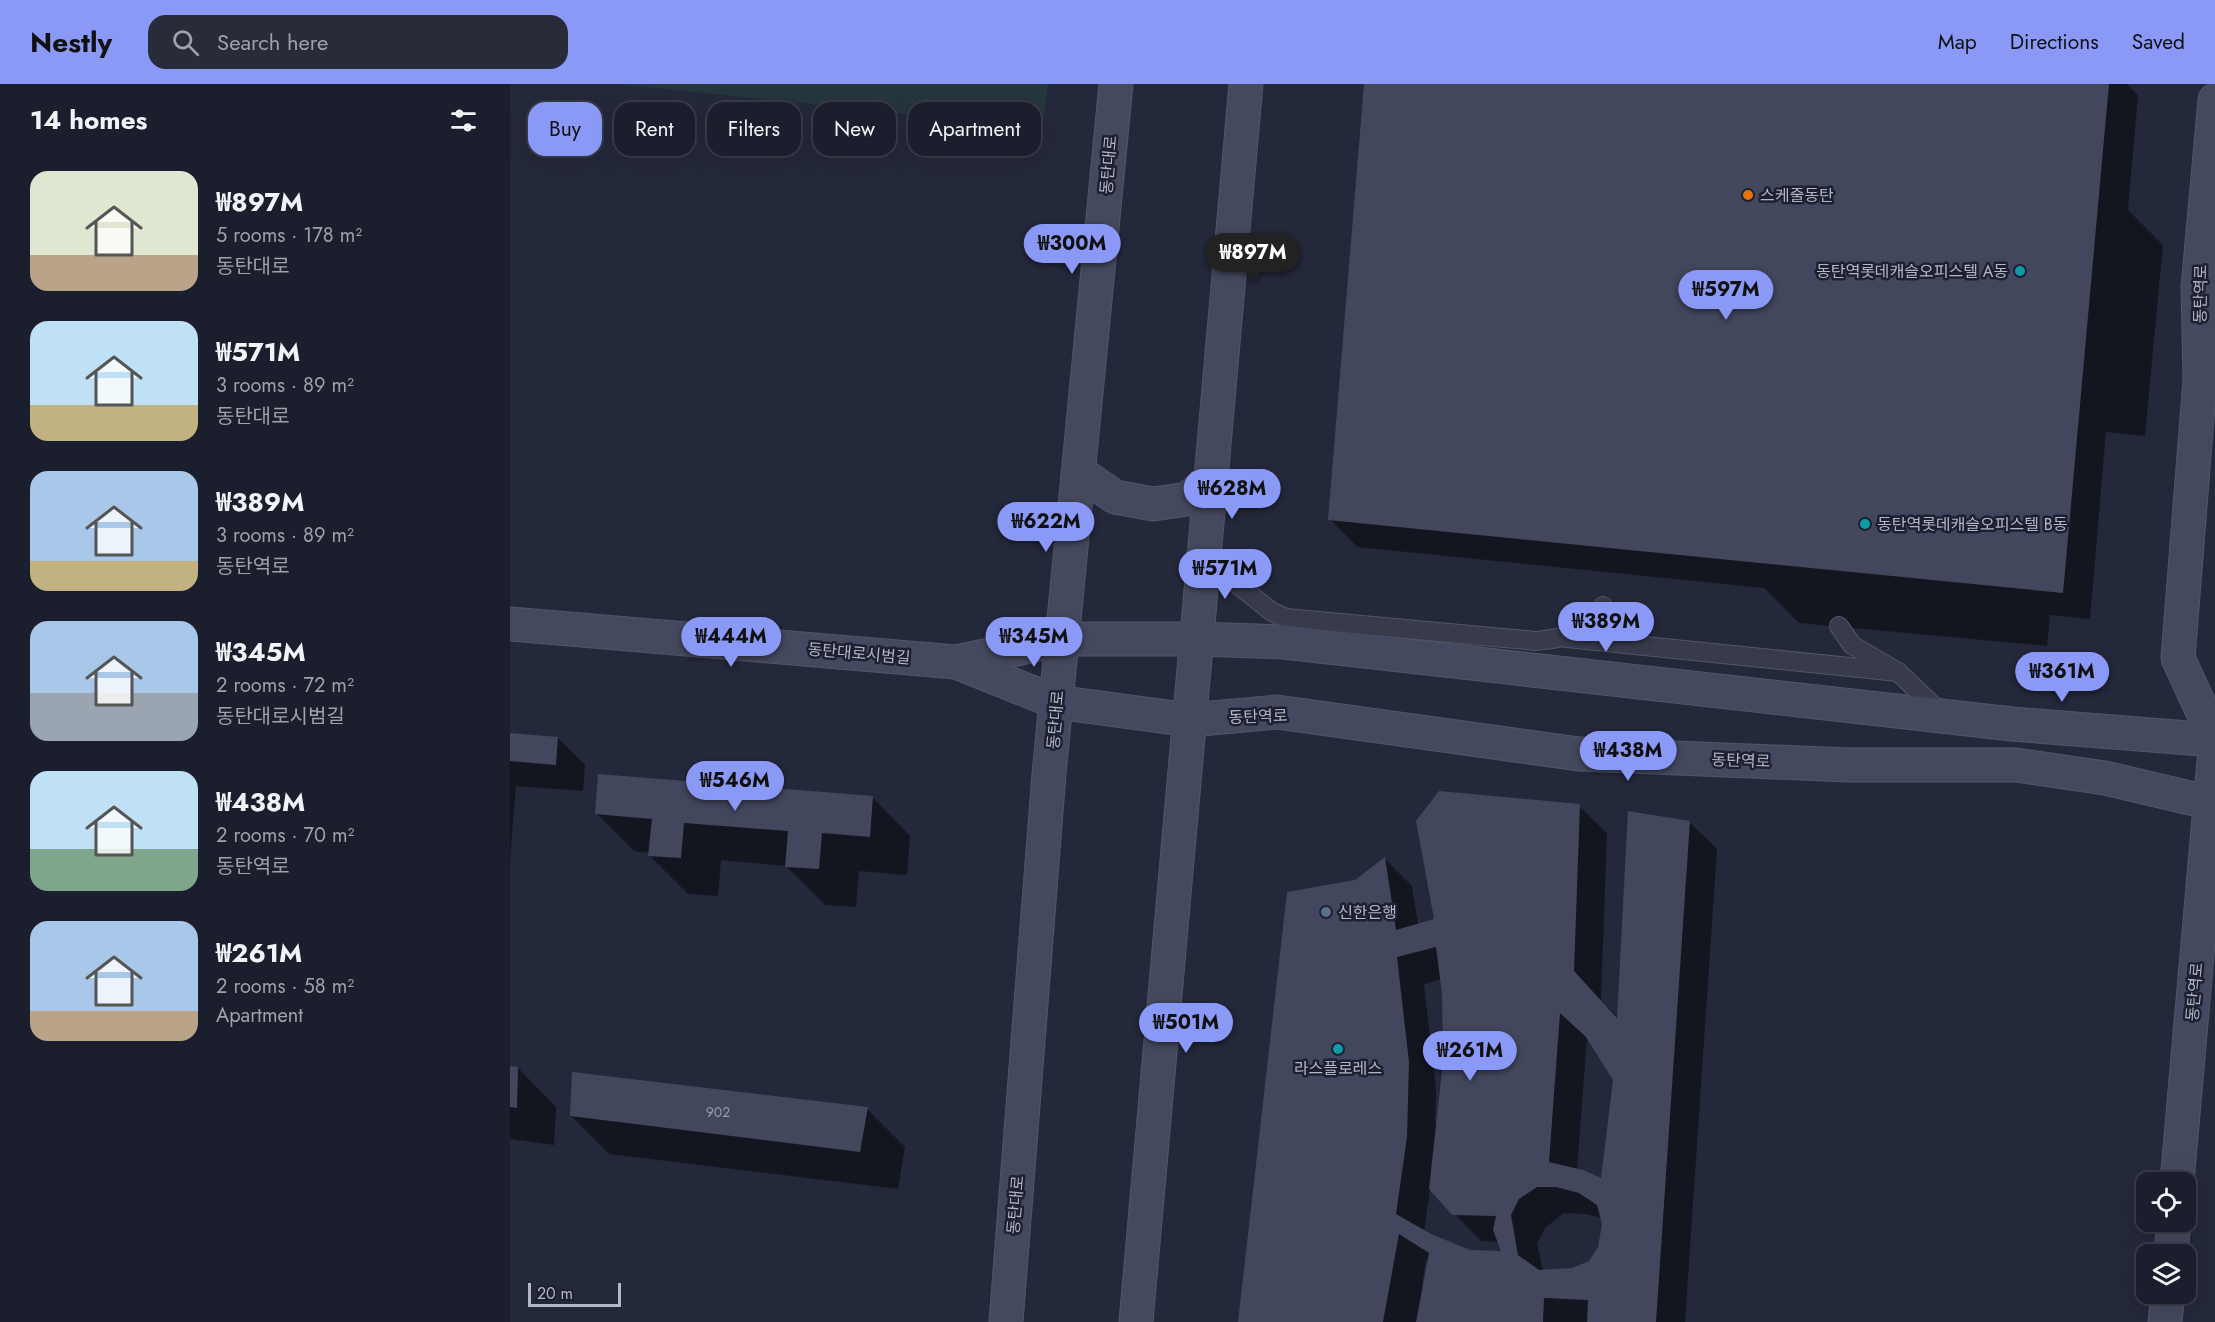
<!DOCTYPE html>
<html lang="en">
<head>
<meta charset="utf-8">
<style>
  :root { --surface:#1b1e2c; --page:#282b38; --text:#f1f3f6; --muted:#a0a2a9; --line:#393c48; --accent:#8a99f5 }
  body { margin:0; font-family:Jost,"Noto Sans KR",sans-serif; background:var(--page); color:var(--text); height:100vh; display:flex; flex-direction:column; font-size:22px; white-space:nowrap }
  * { box-sizing:border-box; margin:0 }
  p { font-size:20px; color:var(--muted) }
  .icon { flex:none; width:33px; height:33px; fill:none; stroke:currentColor; stroke-width:2; stroke-linecap:round; stroke-linejoin:round }
  .map { position:relative; flex:1; overflow:hidden }
  .drawer { display:flex; flex-direction:column; background:var(--surface); width:510px }
  .drawer>* { flex:none }
  .guide { position:absolute; left:18px; top:18px; width:570px; height:54px; display:flex; gap:12px }
  .tools { position:absolute; left:1626px; top:1088px; display:grid; gap:12px }
  .tools a { display:grid; place-items:center; width:60px; height:60px; border-radius:12px; background:var(--surface); box-shadow:0 6px 24px #0002,0 0 0 2px var(--line); font-size:30px }
  .scale { position:absolute; left:18px; bottom:15px; width:93px; box-sizing:border-box; padding-left:6px; border:3px solid #b3b6c7; border-top:0; font-size:16px; line-height:21px; white-space:nowrap; color:#b3b6c7; -webkit-text-stroke:4px #1c2031; paint-order:stroke }
  .price { position:absolute; translate:-50% -51px; padding:0 14px; border-radius:21px; background:var(--accent); color:#111; font-size:20px; line-height:39px; filter:drop-shadow(0 2px 3px #0008) }
  .price::after { content:''; position:absolute; left:50%; top:36px; width:18px; height:14px; margin-left:-9px; background:inherit; clip-path:polygon(0 0,100% 0,50% 100%) }
  .price.selected { background:#222; color:#fff }
  ul { padding:0; list-style:none }
  li { display:flex; align-items:center; gap:18px; height:150px; padding:0 30px }
  li span { display:grid; place-items:center; flex:none; width:168px; height:120px; border-radius:18px; color:#555 }
  li>.icon { margin-inline-start:auto }
  span .icon { width:72px; height:72px; fill:#fffc; stroke-width:1 }
  li b { font-size:26px }
  h2 { display:flex; justify-content:space-between; align-items:center; height:72px; padding:0 30px; font-size:26px }
  .pill { padding:0 21px; border-radius:18px; background:var(--surface); box-shadow:0 6px 24px #0002,0 0 0 2px var(--line); font-size:21px; line-height:54px }
  .pill.selected { background:var(--accent); color:#111 }
  header { display:flex; align-items:center; gap:36px; box-sizing:border-box; height:84px; padding:0 30px; background:var(--accent); color:#111 }
  header strong { font-size:28px }
  nav { display:flex; gap:33px; margin-inline-start:auto; font-size:21px }
  .search { width:420px; height:54px; background:var(--page); display:flex; align-items:center; gap:15px; box-sizing:border-box; padding:0 21px; border-radius:18px; color:var(--muted); font-size:22px }
  main { display:flex; flex:1; min-height:0 }
  .map>svg:first-child { display:block }
  .green { fill:#26363e }
  .shadow { fill:#0007; fill-rule:evenodd }
  .building { fill:#43475d; fill-rule:evenodd }
  .lines { fill:none; stroke-linecap:round; stroke-linejoin:round }
  .lane-casing { stroke:#525667; stroke-width:20 }
  .secondary-casing { stroke:#525667; stroke-width:35 }
  .lane { stroke:#373b4c; stroke-width:18 }
  .secondary { stroke:#45495f; stroke-width:33 }
  .food-dot { fill:#e8710a; stroke:#1c2031; stroke-width:2 }
  .culture-dot { fill:#0f9aa8; stroke:#1c2031; stroke-width:2 }
  .service-dot { fill:#5c6f8a; stroke:#1c2031; stroke-width:2 }
  .labels { text-anchor:middle; stroke-width:5; stroke-linejoin:round; paint-order:stroke }
  .number-label { font-size:14px; fill:#979aac }
  .street-label { font-size:16px; fill:#b3b6c7; stroke:#1c2031 }
  .poi-label { font-size:16px; fill:#b3b6c7; stroke:#1c2031; text-anchor:start }
</style>
</head>
<body>
<header>
<strong>Nestly</strong>
<div class="search"><svg class="icon" aria-label="search" viewBox="0 0 24 24"><circle cx="10" cy="10" r="6"/><path d="M15 15l6 6"/></svg>Search here</div>
<nav><a>Map</a><a>Directions</a><a>Saved</a></nav>
</header>
<main>
<section class="drawer">
<h2>14 homes<svg class="icon" aria-label="filters" viewBox="0 0 24 24"><path d="M4 7h16M4 17h16"/><circle cx="9" cy="7" r="2"/><circle cx="15" cy="17" r="2"/></svg></h2>
<ul>
<li><span style="background:linear-gradient(#dfe7d0 70%,#b9a48a 0)"><svg class="icon" aria-label="home" viewBox="0 0 24 24"><path d="M3 11l9-7 9 7M6 9v11h12V9"/></svg></span><div><b>₩897M</b><p>5 rooms · 178 m²</p><p>동탄대로</p></div></li>
<li><span style="background:linear-gradient(#bfe0f5 70%,#c2b280 0)"><svg class="icon" aria-label="home" viewBox="0 0 24 24"><path d="M3 11l9-7 9 7M6 9v11h12V9"/></svg></span><div><b>₩571M</b><p>3 rooms · 89 m²</p><p>동탄대로</p></div></li>
<li><span style="background:linear-gradient(#a9c7e8 75%,#c2b280 0)"><svg class="icon" aria-label="home" viewBox="0 0 24 24"><path d="M3 11l9-7 9 7M6 9v11h12V9"/></svg></span><div><b>₩389M</b><p>3 rooms · 89 m²</p><p>동탄역로</p></div></li>
<li><span style="background:linear-gradient(#a9c7e8 60%,#9aa5b1 0)"><svg class="icon" aria-label="home" viewBox="0 0 24 24"><path d="M3 11l9-7 9 7M6 9v11h12V9"/></svg></span><div><b>₩345M</b><p>2 rooms · 72 m²</p><p>동탄대로시범길</p></div></li>
<li><span style="background:linear-gradient(#bfe0f5 65%,#7fa58c 0)"><svg class="icon" aria-label="home" viewBox="0 0 24 24"><path d="M3 11l9-7 9 7M6 9v11h12V9"/></svg></span><div><b>₩438M</b><p>2 rooms · 70 m²</p><p>동탄역로</p></div></li>
<li><span style="background:linear-gradient(#a9c7e8 75%,#b9a48a 0)"><svg class="icon" aria-label="home" viewBox="0 0 24 24"><path d="M3 11l9-7 9 7M6 9v11h12V9"/></svg></span><div><b>₩261M</b><p>2 rooms · 58 m²</p><p>Apartment</p></div></li>
</ul>
</section>
<div class="map">
<svg width="1705" height="1238" viewBox="0 0 1705 1238">
  <rect width="100%" height="100%" fill="#24283b"/>
  <!-- green -->
  <polygon class="green" points="107,0 538,0 533,44"/>
  <!-- shadow -->
  <g class="shadow">
    <polygon points="855,0 1617,0 1628,11 1618,126 1653,161 1635,352 1596,348 1580,535 1540,531 1537,562 1289,539 1254,504 847,463 820,435"/>
    <polygon points="0,650 48,654 75,681 73,707 6,702 0,775"/>
    <polygon points="362,713 400,752 397,791 349,787 346,823 315,821 276,782 211,776 208,812 178,810 140,772 140,769 124,767 86,729"/>
    <path d="M 1069,722 L 1097,749 L 1091,916 L 1109,935 L 1179,738 L 1207,765 L 1175,1238 L 729,1238 L 845,797 L 875,775 L 902,802 L 908,841 L 926,836 ZM 932,895 L 934,978 L 927,1040 L 925,1040 L 926,1006 L 914,900 ZM 1077,954 L 1105,996 L 1092,1097 L 1067,1086 ZM 920,1105 L 971,1157 L 989,1158 L 993,1168 L 960,1168 L 914,1148 ZM 1054,1129 L 1075,1130 L 1092,1134 L 1094,1140 L 1090,1164 L 1080,1178 L 1063,1185 L 1033,1187 L 1027,1159 L 1036,1143 ZM 916,1176 L 919,1178 L 914,1202 L 912,1202 Z"/>
    <polygon points="0,983 8,984 46,1023 44,1061 0,1055"/>
    <polygon points="357,1025 395,1063 388,1105 99,1070 61,1032"/>
  </g>
  <!-- building -->
  <g class="building">
    <polygon points="854,0 1599,0 1553,509 818,436"/>
    <polygon points="0,649 48,653 46,681 0,677"/>
    <polygon points="88,690 363,712 360,753 312,749 309,785 275,783 278,747 174,739 171,774 138,772 142,735 85,730"/>
    <path d="M 929,707 L 1070,720 L 1064,887 L 1107,934 L 1118,727 L 1180,737 L 1146,1238 L 1077,1238 L 1078,1216 L 1034,1214 L 1033,1238 L 906,1238 L 919,1169 L 889,1150 L 873,1238 L 728,1238 L 777,808 L 845,796 L 875,773 L 886,846 L 924,835 L 906,737 ZM 926,863 L 932,910 L 933,978 L 919,1105 L 942,1131 L 986,1132 L 983,1146 L 991,1167 L 960,1166 L 921,1150 L 886,1130 L 897,1053 L 899,978 L 887,873 ZM 1050,929 L 1076,953 L 1103,996 L 1091,1094 L 1073,1086 L 1039,1078 ZM 1027,1103 L 1046,1103 L 1069,1109 L 1087,1121 L 1092,1140 L 1088,1163 L 1079,1177 L 1062,1184 L 1029,1186 L 1008,1171 L 1001,1131 L 1009,1115 Z"/>
    <polygon points="0,982 8,983 7,1024 0,1023"/>
    <polygon points="62,988 358,1023 350,1068 60,1032"/>
  </g>
  <g class="lines">
    <defs>
      <g id="lane">
        <path d="M 693,473 L 762,528 L 776,534 L 1026,557 C 1053,554 1082,551 1093,522"/>
        <polyline points="1329,542 1342,561 1388,588 1432,630"/>
        <polyline points="1057,554 1388,588"/>
      </g>
      <g id="secondary">
        <polyline points="1705,16 1688,203 1690,296 1668,574 1705,655"/>
        <polyline points="569,388 605,413 643,420 678,415 700,395"/>
        <polyline points="0,540 446,578 552,555 686,555 774,558 1502,640 1705,656"/>
        <polyline points="446,578 546,618 680,636 767,628 1069,670 1339,681 1506,681 1595,694 1705,720"/>
        <polyline points="1667,1098 1705,666"/>
        <polyline points="1661,1170 1664,1137"/>
        <polyline points="496,1238 539,690 606,0"/>
        <polyline points="626,1238 736,0"/>
        <polyline points="1655,1238 1658,1209"/>
      </g>
    </defs>
    <!-- lane casing -->
    <use href="#lane" class="lane-casing"/>
    <!-- secondary casing -->
    <use href="#secondary" class="secondary-casing"/>
    <!-- lane -->
    <use href="#lane" class="lane"/>
    <!-- secondary -->
    <use href="#secondary" class="secondary"/>
  </g>
  <!-- markers -->
  <circle class="food-dot" cx="1238" cy="111" r="6"/>
  <g class="culture-dot">
    <circle cx="1510" cy="187" r="6"/>
    <circle cx="1355" cy="440" r="6"/>
    <circle cx="828" cy="965" r="6"/>
  </g>
  <circle class="service-dot" cx="816" cy="828" r="6"/>
  <g class="labels">
    <!-- number labels -->
    <g class="number-label">
      <text x="208" y="1033">902</text>
    </g>
    <!-- street labels -->
    <g class="street-label">
      <text transform="translate(598 81) rotate(-85)" y="6">동탄대로</text>
      <text transform="translate(1690 210) rotate(-89)" y="6">동탄역로</text>
      <text transform="translate(349 569) rotate(5)" y="6">동탄대로시범길</text>
      <text transform="translate(748 632) rotate(-2)" y="6">동탄역로</text>
      <text transform="translate(545 636) rotate(-85)" y="6">동탄대로</text>
      <text transform="translate(1231 676) rotate(2)" y="6">동탄역로</text>
      <text transform="translate(1684 908) rotate(-85)" y="6">동탄역로</text>
      <text transform="translate(505 1121) rotate(-85)" y="6">동탄대로</text>
    </g>
    <!-- poi labels -->
    <g class="poi-label">
      <text x="1250" y="117">스케줄동탄</text>
      <text x="1498" y="193" text-anchor="end">동탄역롯데캐슬오피스텔 A동</text>
      <text x="1367" y="446">동탄역롯데캐슬오피스텔 B동</text>
      <text x="828" y="834">신한은행</text>
      <text x="828" y="990" text-anchor="middle">라스플로레스</text>
    </g>
  </g>
</svg>
<div class="tools">
<a><svg class="icon" aria-label="locate" viewBox="0 0 24 24"><circle cx="12" cy="12" r="6"/><path d="M12 2v4M12 18v4M2 12h4M18 12h4"/></svg></a>
<a><svg class="icon" aria-label="layers" viewBox="0 0 24 24"><path d="M12 4l9 5-9 5-9-5zM3 14l9 5 9-5"/></svg></a>
</div>
<div class="scale">20 m</div>
<b class="price" style="left:562px;top:191px">₩300M</b>
<b class="price selected" style="left:743px;top:200px">₩897M</b>
<b class="price" style="left:1216px;top:237px">₩597M</b>
<b class="price" style="left:722px;top:436px">₩628M</b>
<b class="price" style="left:536px;top:469px">₩622M</b>
<b class="price" style="left:715px;top:516px">₩571M</b>
<b class="price" style="left:1096px;top:569px">₩389M</b>
<b class="price" style="left:221px;top:584px">₩444M</b>
<b class="price" style="left:524px;top:584px">₩345M</b>
<b class="price" style="left:1552px;top:619px">₩361M</b>
<b class="price" style="left:1118px;top:698px">₩438M</b>
<b class="price" style="left:225px;top:728px">₩546M</b>
<b class="price" style="left:676px;top:970px">₩501M</b>
<b class="price" style="left:960px;top:998px">₩261M</b>
<div class="guide">
<a class="pill selected">Buy</a>
<a class="pill">Rent</a>
<a class="pill">Filters</a>
<a class="pill">New</a>
<a class="pill">Apartment</a>
</div>
</div>
</main>
</body>
</html>
